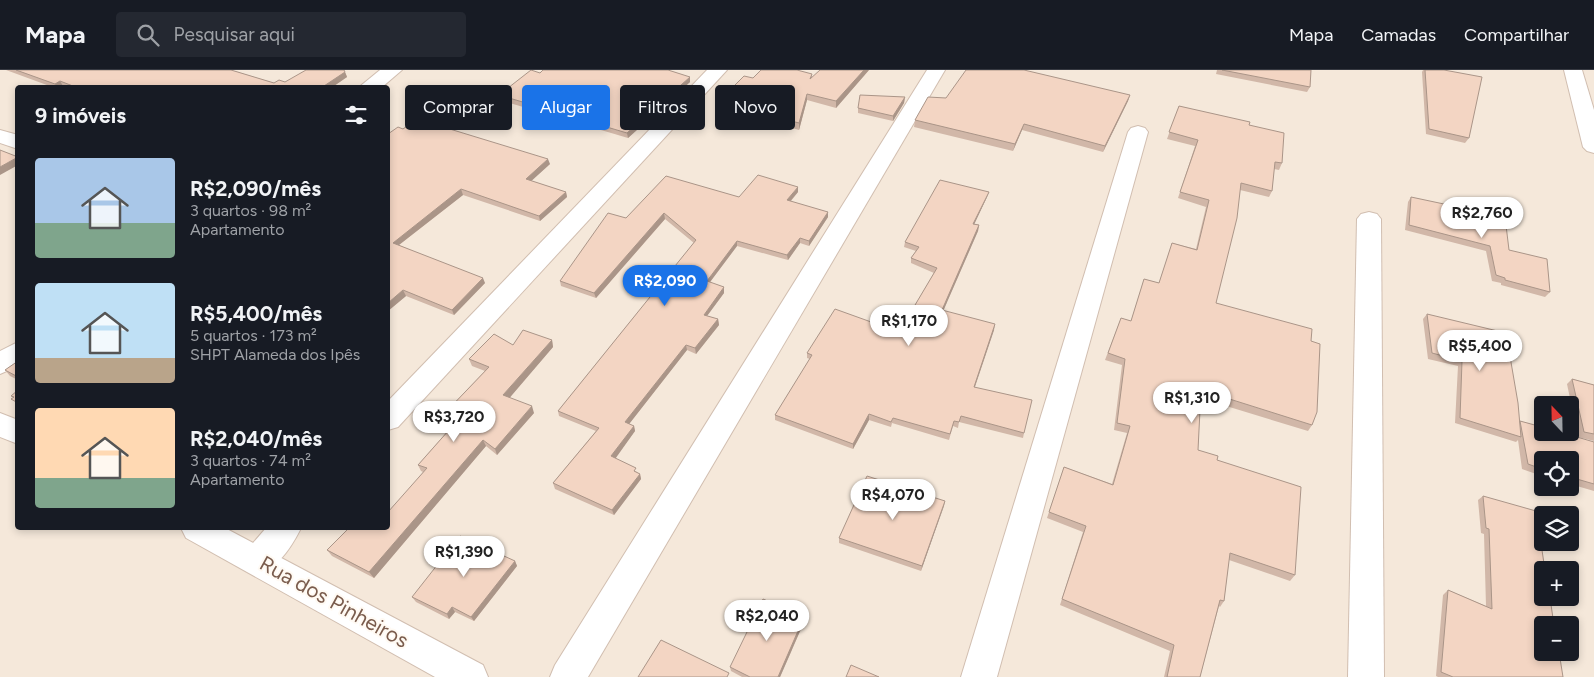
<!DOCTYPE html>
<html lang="pt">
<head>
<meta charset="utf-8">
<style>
  :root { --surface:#171b24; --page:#242831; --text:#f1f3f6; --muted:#9ea1a6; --line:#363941; --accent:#1a73e8 }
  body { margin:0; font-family:Figtree,sans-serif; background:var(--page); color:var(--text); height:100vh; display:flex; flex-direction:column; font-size:19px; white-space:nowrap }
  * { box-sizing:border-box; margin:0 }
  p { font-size:16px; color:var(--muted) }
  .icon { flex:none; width:28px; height:28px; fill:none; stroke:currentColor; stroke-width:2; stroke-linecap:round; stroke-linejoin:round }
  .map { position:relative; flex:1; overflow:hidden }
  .panel { position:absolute; left:15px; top:15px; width:375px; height:445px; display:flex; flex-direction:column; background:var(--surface); border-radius:5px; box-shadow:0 2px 8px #0003 }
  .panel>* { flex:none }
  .banner { position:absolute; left:405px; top:15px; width:475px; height:45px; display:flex; gap:10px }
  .needle { width:32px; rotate:338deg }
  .tools { position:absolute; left:1534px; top:326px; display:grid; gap:10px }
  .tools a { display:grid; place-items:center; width:45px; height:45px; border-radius:5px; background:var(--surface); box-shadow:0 2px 8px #0003; font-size:25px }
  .price { position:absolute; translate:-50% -42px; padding:0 11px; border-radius:18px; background:#fff; color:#222; font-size:16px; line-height:32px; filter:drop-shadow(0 1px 2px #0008) }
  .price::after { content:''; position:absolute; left:50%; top:30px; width:15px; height:11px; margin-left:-8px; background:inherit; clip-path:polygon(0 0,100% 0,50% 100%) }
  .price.on { background:var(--accent); color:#fff }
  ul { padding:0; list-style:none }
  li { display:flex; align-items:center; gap:15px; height:125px; padding:0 20px }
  li span { display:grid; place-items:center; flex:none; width:140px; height:100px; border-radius:5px; color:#555 }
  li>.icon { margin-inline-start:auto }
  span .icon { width:60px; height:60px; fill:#fffc; stroke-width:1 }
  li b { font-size:21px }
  h2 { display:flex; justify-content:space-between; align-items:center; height:60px; padding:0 20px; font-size:21px }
  .pill { padding:0 18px; border-radius:5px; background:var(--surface); box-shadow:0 2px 8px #0003; font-size:18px; line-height:45px }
  .pill.on { background:var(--accent); color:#fff }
  header { display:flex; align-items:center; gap:30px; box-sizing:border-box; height:70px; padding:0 25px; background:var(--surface); border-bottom:1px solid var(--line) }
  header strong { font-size:24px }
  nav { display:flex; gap:28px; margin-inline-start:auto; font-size:18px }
  .search { width:350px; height:45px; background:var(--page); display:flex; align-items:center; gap:12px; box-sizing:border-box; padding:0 18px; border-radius:5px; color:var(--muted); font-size:19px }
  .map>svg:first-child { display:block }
  .residential { fill:#f5e8da; fill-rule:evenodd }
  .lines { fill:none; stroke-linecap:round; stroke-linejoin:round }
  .minor-casing { stroke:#d1beb0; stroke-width:2 }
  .tertiary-casing { stroke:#d1beb0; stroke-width:2 }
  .minor { fill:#fff; fill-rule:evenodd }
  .tertiary { fill:#fff; fill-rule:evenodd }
  .wall { fill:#d1b7a8 }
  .shaded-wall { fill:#aa9588 }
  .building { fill:#f3d5c3; stroke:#aa9588 }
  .labels { text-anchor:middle; stroke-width:4; stroke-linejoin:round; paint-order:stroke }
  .near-street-label { font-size:21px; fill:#7a5c4d; stroke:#fffaf3 }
</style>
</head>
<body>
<header>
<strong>Mapa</strong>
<div class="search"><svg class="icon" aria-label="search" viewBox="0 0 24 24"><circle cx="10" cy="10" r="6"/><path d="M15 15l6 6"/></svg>Pesquisar aqui</div>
<nav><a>Mapa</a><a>Camadas</a><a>Compartilhar</a></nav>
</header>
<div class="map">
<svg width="1594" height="607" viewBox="0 0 1594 607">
  <rect width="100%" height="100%" fill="#fdf6ec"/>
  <!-- residential -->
  <path class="residential" d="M 0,0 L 1594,0 L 1594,607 L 0,607 ZM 18,18 L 388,18 L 388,458 L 18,458 ZM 1542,335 L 1570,335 L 1570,362 L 1542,362 ZM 1542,390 L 1570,390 L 1570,418 L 1542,418 ZM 1542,445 L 1570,445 L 1570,472 L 1542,472 ZM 1542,500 L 1570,500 L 1570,528 L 1542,528 ZM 1542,555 L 1570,555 L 1570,582 L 1542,582 Z"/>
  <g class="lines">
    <defs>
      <g id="minor">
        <polygon points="380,0 402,0 381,18 358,18"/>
        <polygon points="707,0 727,0 398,357 388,360 388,331"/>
        <polygon points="927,0 945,0 588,607 550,607 555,595"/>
        <polygon points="1564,0 1582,0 1594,40 1594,83 1587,81 1583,77"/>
        <polygon points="1138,56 1145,58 1148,62 997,607 961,607 1128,62 1131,58"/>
        <polygon points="0,60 18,65 18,79 0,73"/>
        <polygon points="1369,142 1377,144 1381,149 1384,607 1348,607 1357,149 1361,144"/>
        <polygon points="18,272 18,296 0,304 0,281"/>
        <path d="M 266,458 L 301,458 C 292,476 278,498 259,504 L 247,500 L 243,490 L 247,480 Z"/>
      </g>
      <g id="tertiary">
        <polygon points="0,343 18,350 18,374 0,367"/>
        <polygon points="181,458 225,458 483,595 488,607 435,607 186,468"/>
      </g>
    </defs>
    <!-- minor casing -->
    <use href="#minor" class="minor-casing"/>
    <!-- tertiary casing -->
    <use href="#tertiary" class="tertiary-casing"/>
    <!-- minor -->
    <use href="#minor" class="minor"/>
    <!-- tertiary -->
    <use href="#tertiary" class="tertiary"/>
  </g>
  <!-- wall -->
  <g class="wall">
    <polygon points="6,0 231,0 274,13 285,12 345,2 347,7 331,18 67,18 63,16 61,18 55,18"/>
    <polygon points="869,0 836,38 807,30 799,60 719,38 718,32 753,8 812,4 812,8"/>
    <polygon points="1217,0 1311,0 1310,17 1307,22 1216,4"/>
    <polygon points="1423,0 1444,0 1469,68 1465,73 1426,64 1422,2"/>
    <polygon points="540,3 690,12 628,68 500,30 499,25"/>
    <polygon points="1130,25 1128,31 1103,82 1022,60 1013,81 914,57 915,50 946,28"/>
    <polygon points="905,27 904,33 893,51 858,43 858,38"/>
    <polygon points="1179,36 1249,55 1282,93 1279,100 1274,99 1272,121 1269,127 1240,120 1216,233 1311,271 1312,355 1308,361 1200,328 1198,380 1217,390 1295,505 1290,511 1229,490 1224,531 1220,537 1219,536 1200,607 1164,607 1170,581 1060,535 1083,462 1047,448 1064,397 1112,414 1127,363 1114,360 1122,295 1105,290 1121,248 1131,251 1144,209 1159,213 1172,173 1196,179 1206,137 1178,128 1195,76 1167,69"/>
    <polygon points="403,59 550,94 531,111 566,122 567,127 540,151 463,125 399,175 485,213 454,245 406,226 388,241 388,64"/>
    <polygon points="798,122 791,131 828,147 809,176 800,173 788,190 737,176 710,212 724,223 707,246 718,249 719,255 696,284 687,280 629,354 634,356 635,361 615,388 640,404 641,409 614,445 555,419 553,413 596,361 559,346 558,341 694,173 665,149 596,228 561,216 560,211 626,148 739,127"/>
    <polygon points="989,122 987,127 974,154 979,155 978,161 943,241 994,260 975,317 1024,363 1023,368 959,352 958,358 953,356 949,370 892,353 891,357 869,350 853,379 775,350 775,345 810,289 807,288 807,283 899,262 934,203 911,193 911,188 916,181 904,177 905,172"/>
    <polygon points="1411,127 1509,180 1550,222 1545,227 1501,215 1501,213 1492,211 1486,181 1405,160 1408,132"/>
    <polygon points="1427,244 1519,352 1520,351 1594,372 1594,421 1570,414 1570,390 1542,390 1542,406 1522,399 1518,370 1516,372 1455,353 1458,296 1428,289 1423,249"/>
    <polygon points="552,270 553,277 509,328 534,343 497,385 486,376 374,508 332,486 327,480 388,458 423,402 421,401 418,395 454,354 446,351 443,345 485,301 472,296 469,289 513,275"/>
    <polygon points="18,291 18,310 10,306 5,300"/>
    <polygon points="1572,309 1594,315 1594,371 1578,367 1567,314"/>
    <polygon points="1483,426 1563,607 1438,607 1436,606 1443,525 1448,520 1486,536 1484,464 1481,463 1478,430"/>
    <polygon points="945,431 921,501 839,473 839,468"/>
    <polygon points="515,491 517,496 474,551 455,542 449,549 416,532 412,527"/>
    <polygon points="804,552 780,607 742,607 731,601 730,597"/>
  </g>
  <!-- shaded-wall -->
  <g class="shaded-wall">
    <polygon points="864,0 869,0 836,38 836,31"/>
    <polygon points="345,2 347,7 331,18 321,18"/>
    <polygon points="690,7 690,12 628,68 627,63"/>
    <polygon points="60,11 63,16 61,18 57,18 55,14"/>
    <polygon points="807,24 807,30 799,60 799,53"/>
    <polygon points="1130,25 1128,31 1103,82 1105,76"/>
    <polygon points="905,27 904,33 893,51 893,46"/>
    <polygon points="1024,54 1022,60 1013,81 1015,74"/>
    <polygon points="18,87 18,95 0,105 0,97"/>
    <polygon points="548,89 550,94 528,114 526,109"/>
    <polygon points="798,117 798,122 787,135 787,130"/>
    <polygon points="461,119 463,125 395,178 393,173"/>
    <polygon points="566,122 567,127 540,151 539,146"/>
    <polygon points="989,122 987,127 972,159 973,154"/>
    <polygon points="828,142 828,147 809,176 809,171"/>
    <polygon points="664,143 665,149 596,228 594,223"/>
    <polygon points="979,155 978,161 941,246 942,240"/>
    <polygon points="800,168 800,173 788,190 787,185"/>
    <polygon points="737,171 737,176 707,216 707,211"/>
    <polygon points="483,208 485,213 454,245 452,240"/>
    <polygon points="724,217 724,223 704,250 704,245"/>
    <polygon points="403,220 406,226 388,241 388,233"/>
    <polygon points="718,249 719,255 696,284 695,278"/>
    <polygon points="995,254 994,260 973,322 974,317"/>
    <polygon points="552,270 553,277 506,332 503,325"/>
    <polygon points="686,275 687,280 626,358 625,352"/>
    <polygon points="532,336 534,343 497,385 495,379"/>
    <polygon points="869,344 869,350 853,379 853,374"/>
    <polygon points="634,356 635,361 613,392 611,386"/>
    <polygon points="483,370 486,376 374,508 369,502"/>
    <polygon points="640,404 641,409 614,445 612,440"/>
    <polygon points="945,431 944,436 921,501 922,496"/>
    <polygon points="515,491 517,496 474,551 471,547"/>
    <polygon points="452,537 455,542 449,549 447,544"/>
    <polygon points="804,547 804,552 780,607 778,607"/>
  </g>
  <!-- building -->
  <g class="building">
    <polygon points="16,0 231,0 274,13 279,10 285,12 306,0 344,0 345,2 321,18 78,18 60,11 55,14"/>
    <polygon points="531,0 540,3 543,0 668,0 690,7 627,63 499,25"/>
    <polygon points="761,0 797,0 812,4 810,9 820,0 864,0 836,31 807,24 799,53 718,32 744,6 753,8"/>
    <polygon points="966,0 1024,0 1130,25 1105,76 1024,54 1015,74 915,50 928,27 946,28"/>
    <polygon points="1222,0 1311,0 1310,17"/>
    <polygon points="1425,0 1444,0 1482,7 1469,68 1429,59"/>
    <polygon points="860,25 905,27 893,46 858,38"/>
    <polygon points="1179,36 1250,52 1249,55 1284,63 1282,93 1275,92 1272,121 1241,113 1237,148 1216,233 1312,259 1311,271 1320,274 1317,342 1312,355 1201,320 1198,380 1218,386 1217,390 1301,417 1295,505 1230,483 1224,531 1220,530 1200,607 1167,607 1174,575 1062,529 1086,456 1049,442 1064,397 1113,415 1130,356 1117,353 1125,289 1108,283 1121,248 1131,251 1144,209 1159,213 1172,173 1197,180 1209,130 1180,122 1198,70 1169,62"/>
    <polygon points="417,49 548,89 526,109 566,122 539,146 461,119 393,173 483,208 452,240 403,220 388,233 388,64 398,57 403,59"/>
    <polygon points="0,80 18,87 0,97"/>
    <polygon points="758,105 798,117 787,130 828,142 809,171 800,168 787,185 737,171 707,211 724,217 704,245 718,249 695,278 686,275 625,352 634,356 611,386 636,398 634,401 640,404 612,440 553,413 599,358 558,341 696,170 664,143 594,223 560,211 608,143 626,148 666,106 739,127"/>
    <polygon points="940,110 989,122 973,154 979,155 942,240 995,254 974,317 1032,330 1024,363 961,346 959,352 954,351 950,364 893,348 891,352 869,344 853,374 775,345 812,285 807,283 835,239 899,262 937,198 911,188 919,177 905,172"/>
    <polygon points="1411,127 1505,147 1509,180 1547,189 1550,222 1505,210 1505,208 1496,205 1490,176 1409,155"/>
    <polygon points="1427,244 1506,263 1518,333 1521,367 1460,348 1462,291 1432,283"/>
    <polygon points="523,260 552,270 503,325 532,336 495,379 483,370 369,502 327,480 349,458 388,458 388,442 427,398 418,395 457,351 443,345 489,297 469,289 494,264 513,275"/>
    <polygon points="18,291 18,307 5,300"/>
    <polygon points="1572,309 1594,315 1594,364 1584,362"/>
    <polygon points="18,320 18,333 11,329 14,327 11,326"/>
    <polygon points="1520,351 1542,357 1542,362 1560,362 1594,372 1594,414 1570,407 1570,390 1542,390 1542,399 1528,394"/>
    <polygon points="867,406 945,431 922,496 839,468"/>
    <polygon points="1483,426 1536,441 1545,500 1542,500 1542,528 1550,528 1554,555 1542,555 1542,582 1559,582 1563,607 1453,607 1441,602 1448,520 1492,539 1489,459 1486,458"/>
    <polygon points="460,466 515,491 471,547 452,537 447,544 412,527"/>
    <polygon points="763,529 804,547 778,607 750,607 730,597"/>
    <polygon points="661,570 729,603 727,607 638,607"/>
    <polygon points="851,595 879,607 846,607"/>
  </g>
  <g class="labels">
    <!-- near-street labels -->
    <g class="near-street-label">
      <text transform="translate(334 532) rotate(29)" y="7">Rua dos Pinheiros</text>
    </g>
  </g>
</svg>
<div class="tools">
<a><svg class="needle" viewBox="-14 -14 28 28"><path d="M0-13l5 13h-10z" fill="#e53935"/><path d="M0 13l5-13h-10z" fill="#9ea1a6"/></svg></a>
<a><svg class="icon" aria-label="locate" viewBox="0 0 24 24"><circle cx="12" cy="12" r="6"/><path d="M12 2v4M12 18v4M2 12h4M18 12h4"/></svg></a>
<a><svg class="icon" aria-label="layers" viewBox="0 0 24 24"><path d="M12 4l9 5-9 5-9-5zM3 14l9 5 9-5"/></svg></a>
<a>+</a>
<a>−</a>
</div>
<b class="price" style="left:1482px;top:169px">R$2,760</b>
<b class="price on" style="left:665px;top:237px">R$2,090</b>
<b class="price" style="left:909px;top:277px">R$1,170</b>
<b class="price" style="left:1480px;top:302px">R$5,400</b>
<b class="price" style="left:1192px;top:354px">R$1,310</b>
<b class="price" style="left:454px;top:373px">R$3,720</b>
<b class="price" style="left:893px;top:451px">R$4,070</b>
<b class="price" style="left:464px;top:508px">R$1,390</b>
<b class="price" style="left:767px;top:572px">R$2,040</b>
<div class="banner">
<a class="pill">Comprar</a>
<a class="pill on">Alugar</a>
<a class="pill">Filtros</a>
<a class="pill">Novo</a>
</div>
<section class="panel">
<h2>9 imóveis<svg class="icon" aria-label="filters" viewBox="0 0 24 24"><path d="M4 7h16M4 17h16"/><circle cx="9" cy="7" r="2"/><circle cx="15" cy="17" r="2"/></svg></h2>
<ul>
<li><span style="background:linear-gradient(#a9c7e8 65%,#7fa58c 0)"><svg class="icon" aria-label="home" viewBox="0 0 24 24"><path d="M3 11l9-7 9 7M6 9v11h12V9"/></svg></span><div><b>R$2,090/mês</b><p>3 quartos · 98 m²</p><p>Apartamento</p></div></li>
<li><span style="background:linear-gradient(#bfe0f5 75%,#b9a48a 0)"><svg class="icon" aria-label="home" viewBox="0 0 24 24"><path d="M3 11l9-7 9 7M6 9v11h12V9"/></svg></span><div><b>R$5,400/mês</b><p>5 quartos · 173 m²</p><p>SHPT Alameda dos Ipês</p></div></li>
<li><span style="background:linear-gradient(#ffd9b3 70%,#7fa58c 0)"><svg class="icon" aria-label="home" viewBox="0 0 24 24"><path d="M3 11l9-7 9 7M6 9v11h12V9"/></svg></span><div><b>R$2,040/mês</b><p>3 quartos · 74 m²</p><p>Apartamento</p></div></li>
</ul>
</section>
</div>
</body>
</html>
